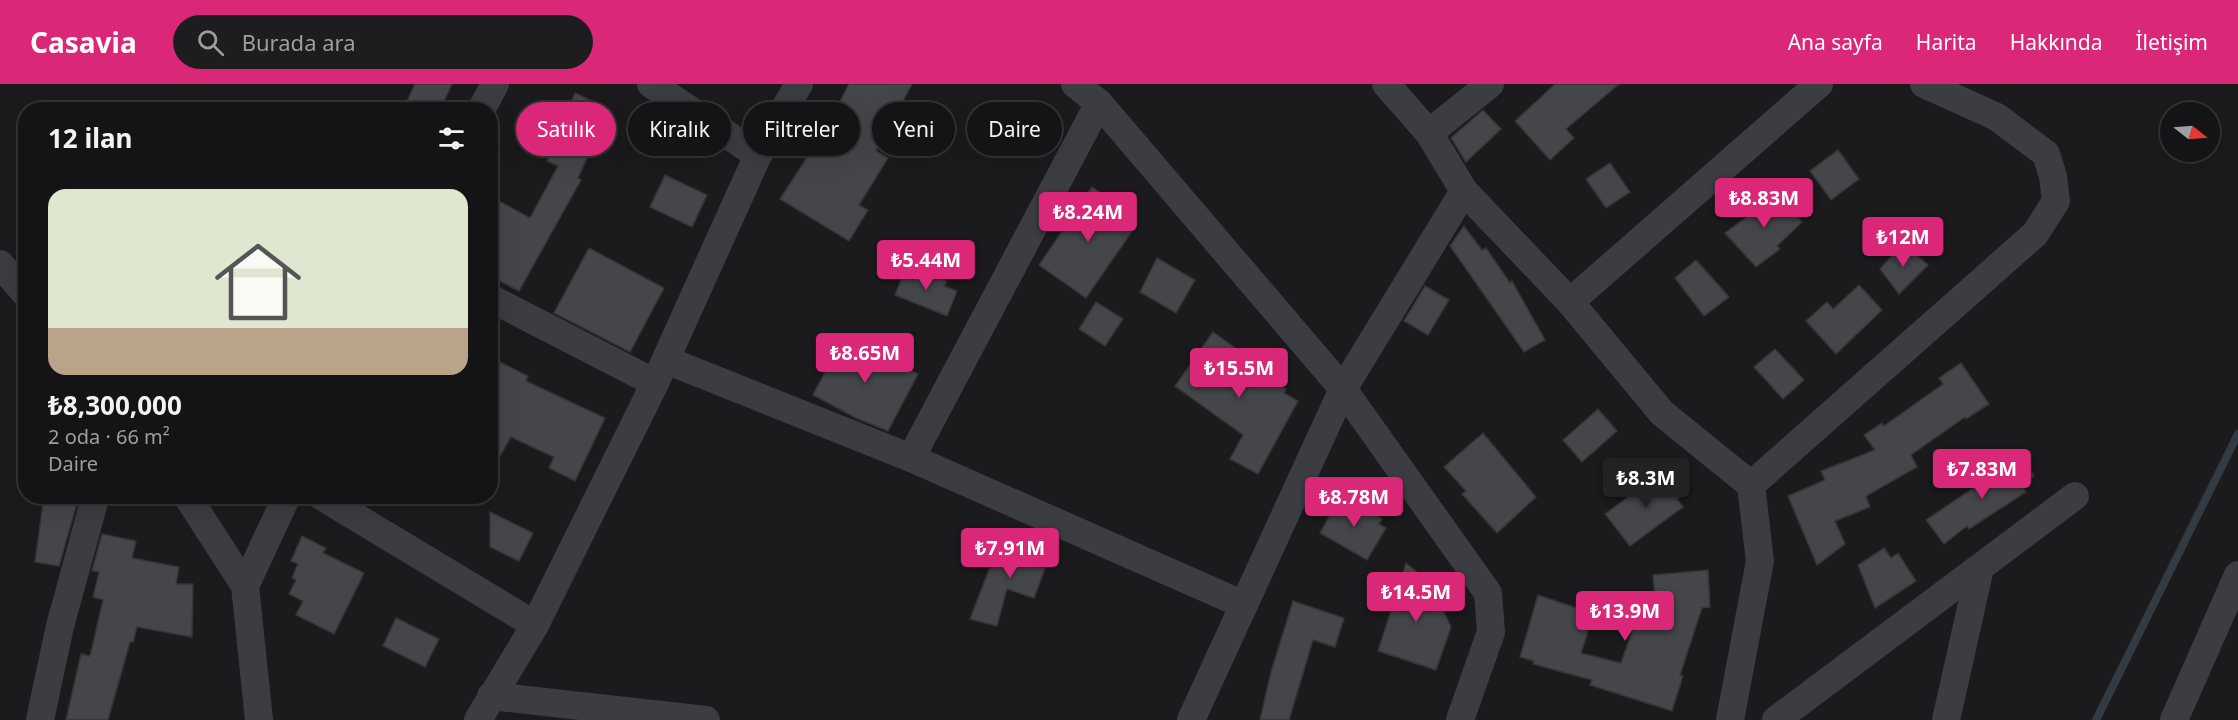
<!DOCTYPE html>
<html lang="tr">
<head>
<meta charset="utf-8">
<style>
  :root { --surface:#141416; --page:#1d1d1f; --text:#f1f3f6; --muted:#9d9ea1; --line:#333335; --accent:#db2777 }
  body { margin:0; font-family:"Noto Sans",sans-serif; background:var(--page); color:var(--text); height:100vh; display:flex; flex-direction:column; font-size:22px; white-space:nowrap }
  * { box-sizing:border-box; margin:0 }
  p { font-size:20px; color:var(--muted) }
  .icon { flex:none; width:33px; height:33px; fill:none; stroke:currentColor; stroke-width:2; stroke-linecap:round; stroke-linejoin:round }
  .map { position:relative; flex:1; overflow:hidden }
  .panel { position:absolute; left:18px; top:18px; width:480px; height:402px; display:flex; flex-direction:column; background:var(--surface); border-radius:24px; box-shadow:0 6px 24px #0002,0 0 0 2px var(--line) }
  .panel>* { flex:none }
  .banner { position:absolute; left:516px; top:18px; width:570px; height:54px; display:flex; gap:12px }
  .needle { width:39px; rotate:107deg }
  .fabs { position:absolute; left:2160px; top:18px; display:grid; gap:12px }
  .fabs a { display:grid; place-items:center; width:60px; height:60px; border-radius:50%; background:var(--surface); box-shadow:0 6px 24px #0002,0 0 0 2px var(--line); font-size:30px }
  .price { position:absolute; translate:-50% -51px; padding:0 14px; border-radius:6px; background:var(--accent); color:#fff; font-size:20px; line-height:39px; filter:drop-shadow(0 2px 3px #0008) }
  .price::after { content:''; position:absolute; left:50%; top:36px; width:18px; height:14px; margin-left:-9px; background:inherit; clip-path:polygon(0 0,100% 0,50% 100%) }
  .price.active { background:#222; color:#fff }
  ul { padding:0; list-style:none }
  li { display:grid; align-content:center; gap:12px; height:318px; padding:0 30px }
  li span { display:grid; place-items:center; height:186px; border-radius:18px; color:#555 }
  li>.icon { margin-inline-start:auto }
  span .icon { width:108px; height:108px; fill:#fffc; stroke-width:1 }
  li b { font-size:26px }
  h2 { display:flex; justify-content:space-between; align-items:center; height:72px; padding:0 30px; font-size:26px }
  .tag { padding:0 21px; border-radius:27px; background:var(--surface); box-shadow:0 6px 24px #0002,0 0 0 2px var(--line); font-size:21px; line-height:54px }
  .tag.active { background:var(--accent); color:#fff }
  header { display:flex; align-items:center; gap:36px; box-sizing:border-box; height:84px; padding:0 30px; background:var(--accent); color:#fff }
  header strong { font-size:28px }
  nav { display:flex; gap:33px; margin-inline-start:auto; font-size:21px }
  .search { width:420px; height:54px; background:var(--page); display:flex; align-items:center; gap:15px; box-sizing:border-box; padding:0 21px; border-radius:33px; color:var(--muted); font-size:22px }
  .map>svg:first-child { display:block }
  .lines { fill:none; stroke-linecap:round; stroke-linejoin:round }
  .stream { stroke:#303b42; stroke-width:8 }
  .building { fill:#45464a; stroke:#353539; stroke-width:1.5 }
  .minor { stroke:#3c3d42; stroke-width:28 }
</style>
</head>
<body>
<header>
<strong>Casavia</strong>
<div class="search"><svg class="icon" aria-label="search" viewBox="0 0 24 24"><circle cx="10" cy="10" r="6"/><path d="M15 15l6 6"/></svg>Burada ara</div>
<nav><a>Ana sayfa</a><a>Harita</a><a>Hakkında</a><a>İletişim</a></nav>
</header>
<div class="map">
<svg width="2238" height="636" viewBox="0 0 2238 636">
  <rect width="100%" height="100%" fill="#1b1b1d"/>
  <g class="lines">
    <!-- stream -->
    <polyline class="stream" points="2096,636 2238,350"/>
  </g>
  <!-- building -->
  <g class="building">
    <polygon points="415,0 452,0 440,26 403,26"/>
    <polygon points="849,0 912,0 876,67 888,74 859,121 868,126 849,157 780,115 843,18 840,17"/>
    <polygon points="1555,0 1619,0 1566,45 1574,54 1550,76 1515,37"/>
    <polygon points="575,9 609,25 578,94 581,96 519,207 490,192 490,112 530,134 558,82 547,77"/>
    <polygon points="1483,26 1501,45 1466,78 1451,54"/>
    <polygon points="1838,66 1859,95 1831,116 1810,87"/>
    <polygon points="1610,79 1630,108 1606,124 1586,95"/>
    <polygon points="665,91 707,111 692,143 650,123"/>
    <polygon points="1092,103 1117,120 1114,123 1125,131 1122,135 1135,143 1086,214 1039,181"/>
    <polygon points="1772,105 1802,138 1777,162 1780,165 1756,183 1725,149 1760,123 1756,119"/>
    <polygon points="1464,142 1482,166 1486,164 1510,199 1512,197 1545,256 1524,268 1450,162"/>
    <polygon points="1903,159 1928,181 1899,210 1880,185"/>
    <polygon points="589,164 664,204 630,268 554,229"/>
    <polygon points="1157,174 1195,196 1176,229 1140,208"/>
    <polygon points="1696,176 1729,213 1704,232 1675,194"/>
    <polygon points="907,181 947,197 944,202 957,207 947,232 895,211"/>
    <polygon points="1859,201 1882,226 1836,270 1806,237 1827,218 1833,225"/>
    <polygon points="1425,202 1449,216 1428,251 1404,237"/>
    <polygon points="1096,218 1123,235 1105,262 1079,245"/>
    <polygon points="1213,248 1251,275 1248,278 1252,282 1250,285 1286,305 1284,309 1298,317 1258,390 1230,375 1243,351 1175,302"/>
    <polygon points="844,252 918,290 888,347 856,334 813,311"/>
    <polygon points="1775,265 1804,296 1783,315 1754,283"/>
    <polygon points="490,273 528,292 526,297 605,334 575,397 549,384 554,373 511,353 490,389"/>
    <polygon points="1961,279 1989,320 1966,335 1965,333 1911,371 1917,383 1866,412 1870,423 1835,437 1845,460 1817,481 1788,412 1825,396 1821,387 1875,366 1864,351 1882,339 1884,342 1943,300 1939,294"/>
    <polygon points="1598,325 1617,347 1582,378 1563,356"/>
    <polygon points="1483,349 1536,413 1497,449 1462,410 1466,407 1444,383"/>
    <polygon points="2022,371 2034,392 2021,400 2026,408 1969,445 1967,442 1944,460 1926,436"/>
    <polygon points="1663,387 1682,412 1677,415 1683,423 1630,462 1605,430"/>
    <polygon points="1341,411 1382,435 1379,440 1386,444 1367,476 1320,449"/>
    <polygon points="44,412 79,412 59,482 35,478"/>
    <polygon points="490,428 533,449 519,477 490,463"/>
    <polygon points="102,450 136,457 132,474 179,483 176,500 193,500 192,553 137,543 133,558 130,558 108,636 66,636 81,570 90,572 103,516 93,513 99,488 92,487"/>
    <polygon points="302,452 326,464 323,469 364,489 334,550 296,531 303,517 289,510 296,496 292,494 298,480 291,477"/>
    <polygon points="1000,457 1029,468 1033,459 1052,466 1034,514 1007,505 997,542 970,535"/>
    <polygon points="1884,464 1891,474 1898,469 1916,497 1875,524 1858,481"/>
    <polygon points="1406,479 1431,500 1451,543 1436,586 1378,567"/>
    <polygon points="1708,486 1710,523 1702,524 1680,591 1683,592 1672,627 1590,601 1592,596 1533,580 1534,577 1520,573 1538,511 1594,530 1581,569 1621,579 1636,536 1657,543 1653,491"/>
    <polygon points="1293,517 1344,534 1335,563 1313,556 1289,636 1260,636 1271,588"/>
    <polygon points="396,534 439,555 425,583 383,562"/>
  </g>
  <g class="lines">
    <!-- minor -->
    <g class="minor">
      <polyline points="651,0 758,71"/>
      <polyline points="1075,0 1099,19 1343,305 1488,509 1491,548 1460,636"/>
      <polyline points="1386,0 1429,49 1464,107 1570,218 1662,329 1751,401"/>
      <polyline points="481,26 495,0"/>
      <polyline points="1429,49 1490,0"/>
      <polyline points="0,180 26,210"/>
      <polyline points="490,214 655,299"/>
      <polyline points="1570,218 1819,0"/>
      <polyline points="666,276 911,374 1244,521"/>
      <polyline points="911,374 1099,19"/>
      <polyline points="187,412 245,502 259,636"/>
      <polyline points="321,412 535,541"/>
      <polyline points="245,502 287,412"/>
      <polyline points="491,612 706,636"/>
      <polyline points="40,636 60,542 94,418"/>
      <polyline points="478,636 535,541 655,299 758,71 799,0"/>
      <polyline points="1191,636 1343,305 1464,107"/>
      <polyline points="1730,636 1760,477 1751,401 2035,150 2056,117 2053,92 2046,70 1997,33 1924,0"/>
      <polyline points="1776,636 2075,412"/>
      <polyline points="1946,636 1980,484"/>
      <polyline points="2174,636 2238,491"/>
    </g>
  </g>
</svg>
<div class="fabs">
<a><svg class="needle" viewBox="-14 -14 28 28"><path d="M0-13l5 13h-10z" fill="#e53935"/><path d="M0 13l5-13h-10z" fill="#9d9ea1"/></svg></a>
</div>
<b class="price" style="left:1764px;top:145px">₺8.83M</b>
<b class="price" style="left:1088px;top:159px">₺8.24M</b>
<b class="price" style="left:1903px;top:184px">₺12M</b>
<b class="price" style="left:926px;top:207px">₺5.44M</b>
<b class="price" style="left:865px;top:300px">₺8.65M</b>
<b class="price" style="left:1239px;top:315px">₺15.5M</b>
<b class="price" style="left:1982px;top:416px">₺7.83M</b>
<b class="price active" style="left:1646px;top:425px">₺8.3M</b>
<b class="price" style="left:1354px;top:444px">₺8.78M</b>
<b class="price" style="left:1010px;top:495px">₺7.91M</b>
<b class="price" style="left:1416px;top:539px">₺14.5M</b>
<b class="price" style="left:1625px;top:558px">₺13.9M</b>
<div class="banner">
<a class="tag active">Satılık</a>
<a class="tag">Kiralık</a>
<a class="tag">Filtreler</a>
<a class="tag">Yeni</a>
<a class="tag">Daire</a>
</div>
<section class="panel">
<h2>12 ilan<svg class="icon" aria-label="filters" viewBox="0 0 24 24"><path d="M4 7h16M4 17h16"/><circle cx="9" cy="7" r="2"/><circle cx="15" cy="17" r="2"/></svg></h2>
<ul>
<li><span style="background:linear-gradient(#dfe7d0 75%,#b9a48a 0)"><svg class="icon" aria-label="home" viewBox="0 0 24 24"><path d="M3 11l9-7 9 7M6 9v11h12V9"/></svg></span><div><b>₺8,300,000</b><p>2 oda · 66 m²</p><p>Daire</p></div></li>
</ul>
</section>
</div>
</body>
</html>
